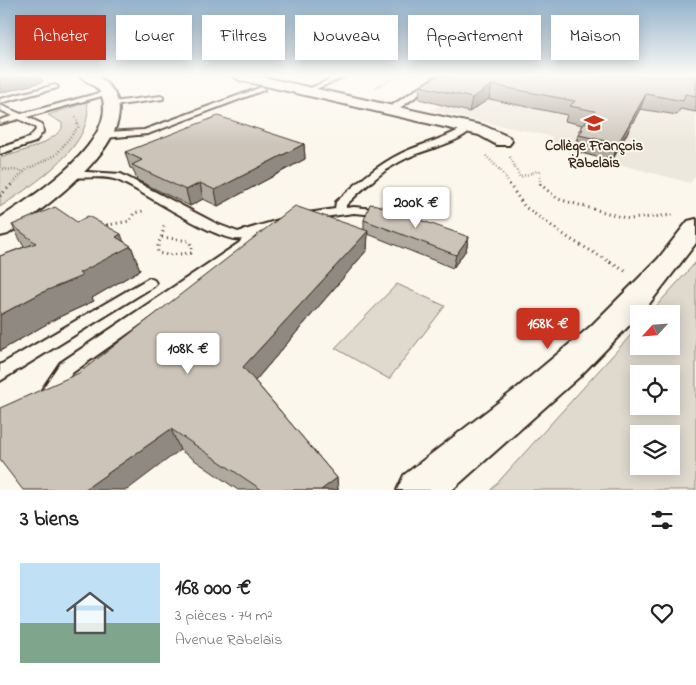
<!DOCTYPE html>
<html lang="fr">
<head>
<meta charset="utf-8">
<style>
  :root { --surface:#fff; --page:#f2f2f2; --text:#222; --muted:#767676; --accent:#c8321e }
  body { margin:0; font-family:"Indie Flower",sans-serif; background:var(--page); color:var(--text); height:100vh; display:flex; flex-direction:column; font-size:19px; white-space:nowrap }
  * { box-sizing:border-box; margin:0 }
  p { font-size:16px; color:var(--muted) }
  .icon { flex:none; width:28px; height:28px; fill:none; stroke:currentColor; stroke-width:2; stroke-linecap:round; stroke-linejoin:round }
  .map { position:relative; height:490px; overflow:hidden }
  .sheet { display:flex; flex-direction:column; background:var(--surface); flex:1 }
  .sheet>* { flex:none }
  .top-card { position:absolute; left:15px; top:15px; width:666px; height:45px; display:flex; gap:10px }
  .needle { width:32px; rotate:244deg }
  .buttons { position:absolute; left:630px; top:305px; display:grid; gap:10px }
  .buttons a { display:grid; place-items:center; width:50px; height:50px; border-radius:0px; background:var(--surface); box-shadow:0 2px 12px #0003; font-size:25px }
  .price { position:absolute; translate:-50% -42px; padding:0 11px; border-radius:5px; background:#fff; color:#222; font-size:16px; line-height:32px; filter:drop-shadow(0 1px 2px #0008) }
  .price::after { content:''; position:absolute; left:50%; top:30px; width:15px; height:11px; margin-left:-8px; background:inherit; clip-path:polygon(0 0,100% 0,50% 100%) }
  .price.active { background:var(--accent); color:#fff }
  ul { padding:0; list-style:none }
  li { display:flex; align-items:center; gap:15px; height:125px; padding:0 20px }
  li span { display:grid; place-items:center; flex:none; width:140px; height:100px; border-radius:0px; color:#555 }
  li>.icon { margin-inline-start:auto }
  span .icon { width:60px; height:60px; fill:#fffc; stroke-width:1 }
  li b { font-size:21px }
  h2 { display:flex; justify-content:space-between; align-items:center; height:60px; padding:0 20px; font-size:21px }
  .pill { padding:0 18px; border-radius:0px; background:var(--surface); box-shadow:0 2px 12px #0003; font-size:18px; line-height:45px }
  .pill.active { background:var(--accent); color:#fff }
  .map>svg:first-child { display:block }
  .built { fill:#ede8dd }
  .green { fill:#dfd9ce; stroke:#8d8276; fill-rule:evenodd }
  .lines { fill:none; stroke-linecap:round; stroke-linejoin:round }
  .service-casing { stroke:#3b2a1e; stroke-width:4 }
  .minor-casing { stroke:#3b2a1e; stroke-width:4 }
  .path-far3 { stroke:#3b2a1e; stroke-width:2; stroke-dasharray:0.5 2; stroke-linecap:butt }
  .path-far2 { stroke:#3b2a1e; stroke-width:2.5; stroke-dasharray:0.5 2.5; stroke-linecap:butt }
  .path-far1 { stroke:#3b2a1e; stroke-width:3; stroke-dasharray:1 4; stroke-linecap:butt }
  .path { stroke:#3b2a1e; stroke-width:4; stroke-dasharray:1 4.5; stroke-linecap:butt }
  .service { fill:#fbf7ec; fill-rule:evenodd }
  .minor { fill:#fbf7ec; fill-rule:evenodd }
  .wall { fill:#afa99f; stroke:#3b2a1e }
  .shaded-wall { fill:#8f8982; stroke:#3b2a1e }
  .building { fill:#ccc4b9; stroke:#3b2a1e }
  .labels { text-anchor:middle; stroke-width:4; stroke-linejoin:round; paint-order:stroke }
  .far-poi-label { font-size:15px; font-weight:bold; fill:#3b2a1e; stroke:#fbf7ec }
</style>
</head>
<body>
<div class="map">
<svg width="696" height="490" viewBox="0 0 696 490">
  <rect width="100%" height="100%" fill="#fbf7ec"/>
  <filter id="ink" filterUnits="userSpaceOnUse"><feTurbulence type="fractalNoise" baseFrequency=".02" numOctaves="2"/><feDisplacementMap in="SourceGraphic" scale="10" xChannelSelector="R" yChannelSelector="G"/><feConvolveMatrix kernelMatrix="1 2 1 2 8 2 1 2 1" color-interpolation-filters="sRGB"/></filter>
  <g filter="url(#ink)">
    <!-- built -->
    <polygon class="built" points="696,76 696,175 690,183 546,145 553,137 430,110 458,96"/>
    <!-- green -->
    <g class="green">
      <path d="M 86,99 C 99,144 31,186 0,207 L 0,158 C 22,151 46,146 62,129 L 62,123 L 48,115 L 79,105 L 78,102 Z"/>
      <path d="M 696,262 L 696,490 L 491,490 L 639,326 L 639,346 L 671,346 L 671,314 L 649,314 ZM 639,374 L 671,374 L 671,406 L 639,406 ZM 639,434 L 671,434 L 671,466 L 639,466 Z"/>
      <polygon points="397,284 445,306 389,379 335,348"/>
    </g>
    <g class="lines">
      <defs>
        <g id="service">
          <polygon points="337,76 346,76 309,92 304,91"/>
          <polygon points="437,76 445,76 394,112 388,112 388,108"/>
          <polygon points="55,85 58,87 57,88 0,103 0,99"/>
          <polygon points="262,87 264,88 264,90 148,134 105,138 101,135 105,132 144,130"/>
          <polygon points="107,91 109,92 109,94 27,117 42,124 43,132 35,142 0,154 0,148 29,138 36,130 35,127 19,119 0,124 0,120 13,116 0,110 0,105 21,114"/>
          <polygon points="161,96 163,97 163,99 112,106 108,104 112,102"/>
          <path d="M 466,126 L 473,128 C 456,145 427,148 407,158 C 383,169 365,187 346,205 L 346,208 L 354,207 L 413,213 L 428,201 L 436,201 L 437,203 L 436,205 L 420,219 L 354,213 L 301,220 L 295,217 L 301,214 L 335,209 L 336,202 C 356,184 377,165 402,153 C 423,143 446,139 466,126 Z"/>
          <path d="M 70,171 L 121,174 L 217,224 L 238,232 L 282,219 L 288,223 L 286,225 L 258,234 L 247,249 L 72,373 C 64,385 56,408 40,403 L 37,397 L 60,363 L 239,243 L 242,239 C 219,244 142,190 117,180 C 102,174 82,180 67,176 L 67,172 Z"/>
          <polygon points="149,278 154,280 156,283 154,286 0,381 0,365"/>
        </g>
        <g id="minor">
          <path d="M 80,76 L 97,76 C 169,122 44,208 8,234 L 0,236 L 0,218 C 33,197 118,142 102,96 C 99,86 87,83 80,76 Z"/>
          <polygon points="233,76 258,76 484,126 509,137 512,141 509,145 497,145 479,135 239,80"/>
          <polygon points="696,219 696,243 646,308 579,377 452,490 397,490 404,475 517,388 591,326 658,259 688,221"/>
        </g>
      </defs>
      <!-- service casing -->
      <use href="#service" class="service-casing"/>
      <!-- minor casing -->
      <use href="#minor" class="minor-casing"/>
      <!-- path-far3 -->
      <g class="path-far3">
        <polyline points="376,87 398,76"/>
        <polyline points="76,116 78,124"/>
      </g>
      <!-- path-far2 -->
      <g class="path-far2">
        <polyline points="486,156 500,170 510,185"/>
        <polyline points="510,157 520,177 540,170 540,185"/>
        <polyline points="0,169 24,171"/>
        <polyline points="11,185 27,169 56,155 78,127 77,123"/>
      </g>
      <!-- path-far1 -->
      <g class="path-far1">
        <polyline points="509,184 525,207 570,239 612,263"/>
        <polyline points="540,184 558,199 629,219 674,215"/>
        <polyline points="0,196 12,184"/>
        <polyline points="106,230 107,225 130,221 134,213 143,211"/>
        <path d="M 162,237 L 189,241 L 192,247 L 191,253 L 168,255 L 158,253 C 156,242 165,234 164,223"/>
      </g>
      <!-- path -->
      <polyline class="path" points="610,262 628,272"/>
      <!-- service -->
      <use href="#service" class="service"/>
      <!-- minor -->
      <use href="#minor" class="minor"/>
    </g>
    <!-- wall -->
    <g class="wall">
      <polygon points="696,76 696,112 680,109 677,115 640,109 612,161 574,151 580,129 583,125 565,121 567,115 489,99 469,112 419,99 420,86"/>
      <polygon points="304,144 305,159 218,206 203,199 190,206 137,180 133,169 130,168 125,152"/>
      <polygon points="364,220 469,237 466,250 453,268 368,234 367,250 255,381 337,478 338,490 238,490 180,450 79,373 364,229"/>
      <polygon points="77,222 123,241 131,246 140,270 92,298 94,301 57,318 0,351 0,256 24,247 12,225"/>
    </g>
    <!-- shaded-wall -->
    <g class="shaded-wall">
      <polygon points="0,76 40,76 43,82 0,93"/>
      <polygon points="492,85 489,99 469,112 472,98"/>
      <polygon points="646,94 640,109 612,161 618,144"/>
      <polygon points="304,144 305,159 218,206 215,190"/>
      <polygon points="200,183 203,199 190,206 186,190"/>
      <polygon points="368,231 367,250 248,389 243,367"/>
      <polygon points="121,234 126,248 131,246 140,270 92,298 94,301 57,318 0,351 0,315 79,273 116,237"/>
      <polygon points="469,237 466,250 453,268 456,255"/>
      <polygon points="171,429 180,450 127,490 84,490"/>
      <polygon points="337,478 338,490 321,490"/>
    </g>
    <!-- building -->
    <g class="building">
      <polygon points="437,76 696,76 696,96 685,94 683,101 646,94 618,144 579,135 583,129 580,129 595,111 570,106 575,101 492,85 472,98 420,86"/>
      <polygon points="218,116 304,144 215,190 200,183 186,190 132,165 142,160 125,152"/>
      <polygon points="370,204 377,205 469,237 456,255 364,220"/>
      <polygon points="295,206 368,231 243,367 337,478 321,490 262,490 171,429 84,490 23,490 0,460 0,408 79,373"/>
      <polygon points="55,207 77,222 88,216 121,234 116,237 131,246 79,273 82,276 43,292 0,315 0,256 36,243 12,225"/>
    </g>
  </g>
  <!-- sky -->
  <linearGradient id="sky" x2="0" y2="1"><stop stop-color="#94b2cc"/><stop offset="0.52" stop-color="#fdfbf6"/><stop offset="1" stop-color="#fdfbf6" stop-opacity="0"/></linearGradient>
  <rect width="696" height="145" fill="url(#sky)"/>
  <!-- icons -->
  <defs>
    <symbol id="school-bare" viewBox="-9 -9 18 18"><path d="M0-5L7-2L0 1L-7-2ZM-4 1L0 2.5L4 1V4Q0 6-4 4Z" fill="#c8321e" stroke="#fbf7ec" stroke-width="2.5" paint-order="stroke"/></symbol>
  </defs>
  <g fill-rule="evenodd">
    <use href="#school-bare" x="580" y="109" width="28" height="28"/>
  </g>
  <g class="labels">
    <!-- far-poi labels -->
    <g class="far-poi-label">
      <text x="594" y="150">Collège François<tspan x="594" dy="17">Rabelais</tspan></text>
    </g>
  </g>
</svg>
<div class="buttons">
<a><svg class="needle" viewBox="-14 -14 28 28"><path d="M0-13l5 13h-10z" fill="#e53935"/><path d="M0 13l5-13h-10z" fill="#767676"/></svg></a>
<a><svg class="icon" aria-label="locate" viewBox="0 0 24 24"><circle cx="12" cy="12" r="6"/><path d="M12 2v4M12 18v4M2 12h4M18 12h4"/></svg></a>
<a><svg class="icon" aria-label="layers" viewBox="0 0 24 24"><path d="M12 4l9 5-9 5-9-5zM3 14l9 5 9-5"/></svg></a>
</div>
<b class="price" style="left:416px;top:229px">200K €</b>
<b class="price active" style="left:548px;top:350px">168K €</b>
<b class="price" style="left:188px;top:375px">108K €</b>
<div class="top-card">
<a class="pill active">Acheter</a>
<a class="pill">Louer</a>
<a class="pill">Filtres</a>
<a class="pill">Nouveau</a>
<a class="pill">Appartement</a>
<a class="pill">Maison</a>
</div>
</div>
<section class="sheet">
<h2>3 biens<svg class="icon" aria-label="filters" viewBox="0 0 24 24"><path d="M4 7h16M4 17h16"/><circle cx="9" cy="7" r="2"/><circle cx="15" cy="17" r="2"/></svg></h2>
<ul>
<li><span style="background:linear-gradient(#bfe0f5 60%,#7fa58c 0)"><svg class="icon" aria-label="home" viewBox="0 0 24 24"><path d="M3 11l9-7 9 7M6 9v11h12V9"/></svg></span><div><b>168 000 €</b><p>3 pièces · 74 m²</p><p>Avenue Rabelais</p></div><svg class="icon" aria-label="heart" viewBox="0 0 24 24"><path d="M12 20l-8-8c-3-5 5-10 8-4 3-6 11-1 8 4z"/></svg></li>
</ul>
</section>
</body>
</html>
